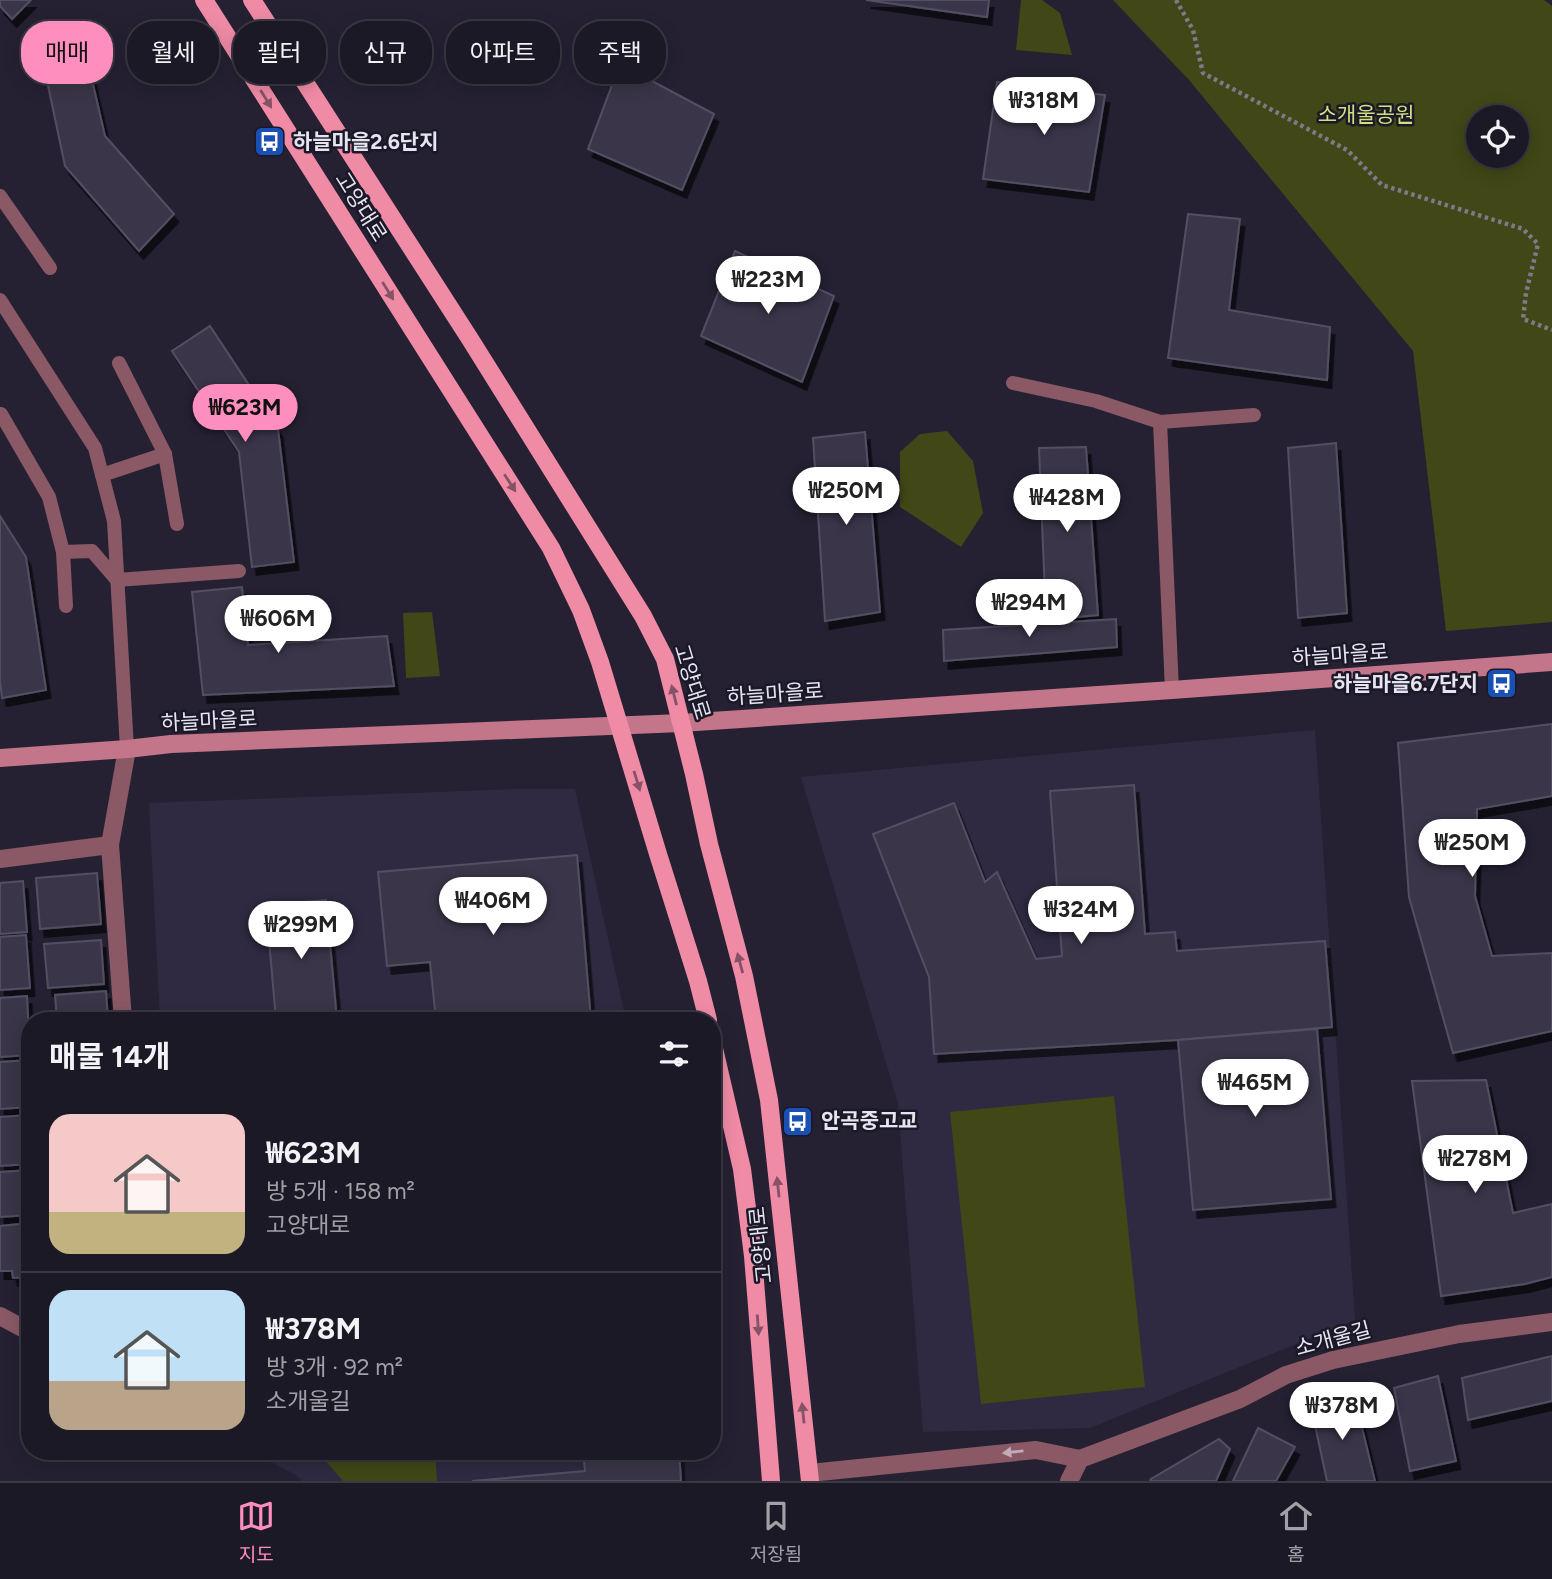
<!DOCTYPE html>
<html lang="ko">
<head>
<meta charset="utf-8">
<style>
  :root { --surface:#1c1926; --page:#292632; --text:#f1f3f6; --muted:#a0a0a7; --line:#3a3843; --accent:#fd8ebe }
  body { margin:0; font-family:Figtree,"Noto Sans KR",sans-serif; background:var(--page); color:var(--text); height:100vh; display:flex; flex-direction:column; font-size:26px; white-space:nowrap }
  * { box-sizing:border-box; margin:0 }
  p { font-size:23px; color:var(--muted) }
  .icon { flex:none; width:38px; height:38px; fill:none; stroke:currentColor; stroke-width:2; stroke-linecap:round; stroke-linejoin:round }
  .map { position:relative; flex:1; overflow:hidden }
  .sheet { position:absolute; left:21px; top:1012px; width:700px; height:448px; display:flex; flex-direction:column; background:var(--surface); border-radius:28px; box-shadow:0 4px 18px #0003,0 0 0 2px var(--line) }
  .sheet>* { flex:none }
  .guide { position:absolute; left:21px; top:21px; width:700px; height:63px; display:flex; gap:14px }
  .fabs { position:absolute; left:1466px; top:105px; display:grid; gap:14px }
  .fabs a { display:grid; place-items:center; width:63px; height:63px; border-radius:50%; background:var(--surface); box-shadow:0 4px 18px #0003,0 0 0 2px var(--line); font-size:35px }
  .price { position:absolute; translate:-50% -60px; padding:0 16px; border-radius:24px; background:#fff; color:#222; font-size:23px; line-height:46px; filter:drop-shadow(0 2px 4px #0008) }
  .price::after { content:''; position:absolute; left:50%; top:42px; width:21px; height:16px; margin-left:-10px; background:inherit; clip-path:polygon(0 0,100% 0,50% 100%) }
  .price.current { background:var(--accent); color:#111 }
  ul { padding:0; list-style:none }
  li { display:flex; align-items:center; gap:21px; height:175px; padding:0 28px }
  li+li { border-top:2px solid var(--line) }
  li span { display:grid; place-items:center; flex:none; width:196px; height:140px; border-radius:21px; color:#555 }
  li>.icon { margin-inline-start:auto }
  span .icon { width:84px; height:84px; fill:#fffc; stroke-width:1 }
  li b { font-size:30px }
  h2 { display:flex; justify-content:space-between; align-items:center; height:84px; padding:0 28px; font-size:30px }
  .pill { padding:0 24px; border-radius:28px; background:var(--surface); box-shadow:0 4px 18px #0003,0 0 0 2px var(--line); font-size:24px; line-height:63px }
  .pill.current { background:var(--accent); color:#111 }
  .tabs { display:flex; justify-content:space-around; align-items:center; height:98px; border-top:2px solid var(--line); background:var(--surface); font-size:19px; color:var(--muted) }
  .tabs a { display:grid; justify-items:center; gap:4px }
  .tabs .current { color:var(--accent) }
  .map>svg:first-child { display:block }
  .built { fill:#2f2a41 }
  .green { fill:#414716; fill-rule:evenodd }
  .building { fill:#3a3649; stroke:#534f63; stroke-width:2; filter:url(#shadow) }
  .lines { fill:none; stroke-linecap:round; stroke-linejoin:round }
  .path { stroke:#7d7a8a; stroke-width:4.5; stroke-dasharray:3.5 3.5; stroke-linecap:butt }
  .service { stroke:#8a5965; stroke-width:14 }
  .minor { stroke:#8a5965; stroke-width:18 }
  .secondary { stroke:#c3758a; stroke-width:18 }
  .primary { stroke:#f08ba6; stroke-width:18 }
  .oneway { fill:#865267 }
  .oneway2 { fill:#c1acb8 }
  .labels { text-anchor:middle; stroke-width:5; stroke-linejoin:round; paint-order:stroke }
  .park-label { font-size:21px; fill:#d1df81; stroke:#1b1828 }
  .poi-label { font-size:21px; font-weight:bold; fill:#e5e4f0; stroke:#1b1828; text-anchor:start }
  .street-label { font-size:21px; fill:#e5e4f0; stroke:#1b1828 }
</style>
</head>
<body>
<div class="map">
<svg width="1552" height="1481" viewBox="0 0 1552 1481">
  <defs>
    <filter id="shadow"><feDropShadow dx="4.5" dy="8" stdDeviation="0" flood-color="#0009"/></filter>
  </defs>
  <rect width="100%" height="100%" fill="#252133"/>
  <!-- built -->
  <g class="built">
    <polygon points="1315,730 1355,1320 1090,1428 923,1432 898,1103 801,777"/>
    <polygon points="517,789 575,789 626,1020 160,1020 149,803"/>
    <polygon points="249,1451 683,1451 687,1481 302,1481 296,1475"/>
  </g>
  <!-- green -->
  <g class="green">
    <polygon points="1021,0 1042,0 1060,13 1072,55 1016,50"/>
    <path d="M 1113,0 L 1544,0 L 1552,6 L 1552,622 L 1446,631 L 1413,351 L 1189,80 ZM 1479,117 L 1517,117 L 1517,156 L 1479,156 Z"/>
    <polygon points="947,431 973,461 983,513 961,547 900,507 900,452 920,434"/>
    <polygon points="432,612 440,676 406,678 403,613"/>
    <polygon points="1114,1096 1145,1387 981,1404 950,1112"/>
    <polygon points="315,1451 435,1451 437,1481 343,1481 318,1452"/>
  </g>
  <!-- building -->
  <g class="building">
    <polygon points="0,0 31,0 12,19 0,6"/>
    <polygon points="866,0 989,0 987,17"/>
    <polygon points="83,41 105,136 174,214 139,251 65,166 39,43"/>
    <polygon points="620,64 714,114 682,190 588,149"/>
    <polygon points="997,82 1105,95 1089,192 983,179"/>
    <polygon points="1188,214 1240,219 1229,310 1330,327 1327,380 1168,358"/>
    <polygon points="735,251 834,296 802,382 701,336"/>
    <polygon points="210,326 278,429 294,562 252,567 239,452 172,351"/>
    <polygon points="865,432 880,612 825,621 813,438"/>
    <polygon points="1336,443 1347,613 1298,618 1288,448"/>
    <polygon points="1086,447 1098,615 1046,620 1039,448"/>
    <polygon points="0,516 26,557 46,690 2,698 0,681"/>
    <polygon points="242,587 248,645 387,636 394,686 203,695 192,592"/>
    <polygon points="1116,619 1117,647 944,661 943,630"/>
    <polygon points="1552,724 1552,796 1477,809 1475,896 1492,956 1552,953 1552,1031 1453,1053 1409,897 1398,743"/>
    <polygon points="1134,785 1145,934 1175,932 1177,951 1325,941 1332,1027 1178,1040 934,1054 929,977 873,834 954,803 985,882 997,872 1036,959 1062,956 1050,791"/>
    <polygon points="577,855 591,1020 436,1020 430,962 387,966 378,872"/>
    <polygon points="97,873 101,924 40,929 36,878"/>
    <polygon points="23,881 27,932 0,934 0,883"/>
    <polygon points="326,900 337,1020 276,1020 266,905"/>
    <polygon points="26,935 30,988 0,990 0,937"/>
    <polygon points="101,940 104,984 48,988 44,944"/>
    <polygon points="106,991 108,1020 57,1020 55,995"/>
    <polygon points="27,996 30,1055 0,1057 0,998"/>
    <polygon points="1317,1029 1331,1199 1193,1210 1178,1040"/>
    <polygon points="30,1060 30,1107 0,1109 0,1062"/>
    <polygon points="1486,1080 1513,1213 1552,1204 1552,1277 1525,1284 1441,1296 1412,1081"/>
    <polygon points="30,1115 30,1164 0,1166 0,1117"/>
    <polygon points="30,1170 30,1215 0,1217 0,1172"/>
    <polygon points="30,1223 30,1277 13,1278 12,1271 0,1271 0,1226"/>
    <polygon points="1552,1356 1552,1401 1468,1420 1462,1378"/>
    <polygon points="1438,1376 1456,1461 1410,1471 1394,1388"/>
    <polygon points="1355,1399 1375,1481 1327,1481 1311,1407"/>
    <polygon points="1258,1428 1295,1447 1276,1481 1233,1481"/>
    <polygon points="1219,1439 1230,1449 1216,1481 1150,1481 1151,1479"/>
    <polygon points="583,1451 679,1451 681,1481 472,1481 585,1471"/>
  </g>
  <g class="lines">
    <!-- path -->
    <polyline class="path" points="1176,0 1193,30 1203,73 1347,150 1382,185 1523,229 1538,244 1526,293 1523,319 1552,330"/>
    <!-- service -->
    <g class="service">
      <polyline points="0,196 50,268"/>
      <polyline points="0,300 95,448 114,521 127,749"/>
      <polyline points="119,363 165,454 177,524"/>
      <polyline points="1013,383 1096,401 1160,422 1254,415"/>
      <polyline points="1,414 49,497 63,552 66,606"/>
      <polyline points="1160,422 1172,690"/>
      <polyline points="102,475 165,454"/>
      <polyline points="63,552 92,551 117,580 239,571"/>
    </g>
    <!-- minor -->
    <g class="minor">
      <polyline points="0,859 110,845"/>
      <polyline points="123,1020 110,845 127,749"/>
      <polyline points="0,1316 30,1332"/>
      <polyline points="810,1473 1036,1450 1080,1459"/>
      <polyline points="1069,1481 1080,1459 1240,1399 1286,1375 1333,1360 1459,1334 1552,1322"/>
    </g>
    <!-- secondary -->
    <polyline class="secondary" points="0,758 127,749 171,744 681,723 1172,690 1552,662"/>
    <!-- primary -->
    <g class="primary">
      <polyline points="204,0 551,548 581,610 600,662 658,854 698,981 708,1020"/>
      <polyline points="252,0 470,339 643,616 665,659 694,774 709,844 744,976 769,1100 810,1481"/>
      <polyline points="712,1040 742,1169 753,1256 771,1481"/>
    </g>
  </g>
  <!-- one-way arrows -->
  <defs><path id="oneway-solid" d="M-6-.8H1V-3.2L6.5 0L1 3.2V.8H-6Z" transform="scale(1.75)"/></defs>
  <g class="oneway">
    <use href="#oneway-solid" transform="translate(266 99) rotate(58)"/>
    <use href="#oneway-solid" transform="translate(388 291) rotate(58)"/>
    <use href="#oneway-solid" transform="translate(510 483) rotate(57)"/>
    <use href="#oneway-solid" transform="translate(674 695) rotate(-104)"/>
    <use href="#oneway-solid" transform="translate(637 781) rotate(73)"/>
    <use href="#oneway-solid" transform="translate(740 963) rotate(-105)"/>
    <use href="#oneway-solid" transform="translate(778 1187) rotate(-96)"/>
    <use href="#oneway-solid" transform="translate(758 1325) rotate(86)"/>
    <use href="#oneway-solid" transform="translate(803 1413) rotate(-96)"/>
  </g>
  <use class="oneway2" href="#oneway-solid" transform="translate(1013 1452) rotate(174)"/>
  <!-- icons -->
  <defs>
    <symbol id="bus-square" viewBox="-11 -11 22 22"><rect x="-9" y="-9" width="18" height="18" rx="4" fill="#1a4fb4" stroke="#1b1828"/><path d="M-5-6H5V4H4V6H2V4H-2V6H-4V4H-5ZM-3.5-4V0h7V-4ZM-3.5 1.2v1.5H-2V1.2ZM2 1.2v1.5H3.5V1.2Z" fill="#fff"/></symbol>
  </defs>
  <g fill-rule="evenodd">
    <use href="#bus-square" x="252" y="124" width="35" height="35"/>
    <use href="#bus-square" x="1484" y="666" width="35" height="35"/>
    <use href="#bus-square" x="780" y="1104" width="35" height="35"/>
  </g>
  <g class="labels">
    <!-- park labels -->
    <g class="park-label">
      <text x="1366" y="122">소개울공원</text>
    </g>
    <!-- poi labels -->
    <g class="poi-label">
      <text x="293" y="149">하늘마을2.6단지</text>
      <text x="1478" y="691" text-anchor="end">하늘마을6.7단지</text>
      <text x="821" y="1128">안곡중고교</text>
    </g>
    <!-- street labels -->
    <g class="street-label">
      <text transform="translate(361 207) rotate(58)" y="7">고양대로</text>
      <text transform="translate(1340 655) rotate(-4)" y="7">하늘마을로</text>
      <text transform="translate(692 682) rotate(73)" y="7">고양대로</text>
      <text transform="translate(775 694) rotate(-4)" y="7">하늘마을로</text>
      <text transform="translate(209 721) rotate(-3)" y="7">하늘마을로</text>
      <text transform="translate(761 1245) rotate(-96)" y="7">고양대로</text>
      <text transform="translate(1333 1339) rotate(-15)" y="7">소개울길</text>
    </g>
  </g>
</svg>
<div class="fabs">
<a><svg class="icon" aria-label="locate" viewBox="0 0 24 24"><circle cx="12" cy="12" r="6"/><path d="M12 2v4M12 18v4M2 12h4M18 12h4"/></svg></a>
</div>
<b class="price" style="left:1044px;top:137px">₩318M</b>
<b class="price" style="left:768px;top:316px">₩223M</b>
<b class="price current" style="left:245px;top:444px">₩623M</b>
<b class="price" style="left:846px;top:527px">₩250M</b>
<b class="price" style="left:1067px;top:534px">₩428M</b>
<b class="price" style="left:1029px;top:639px">₩294M</b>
<b class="price" style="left:278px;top:655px">₩606M</b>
<b class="price" style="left:1472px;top:879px">₩250M</b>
<b class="price" style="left:493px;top:937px">₩406M</b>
<b class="price" style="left:1081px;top:946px">₩324M</b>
<b class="price" style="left:301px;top:961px">₩299M</b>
<b class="price" style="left:1255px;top:1119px">₩465M</b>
<b class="price" style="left:1475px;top:1195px">₩278M</b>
<b class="price" style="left:1342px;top:1442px">₩378M</b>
<div class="guide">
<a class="pill current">매매</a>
<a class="pill">월세</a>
<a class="pill">필터</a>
<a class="pill">신규</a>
<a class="pill">아파트</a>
<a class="pill">주택</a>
</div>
<section class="sheet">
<h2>매물 14개<svg class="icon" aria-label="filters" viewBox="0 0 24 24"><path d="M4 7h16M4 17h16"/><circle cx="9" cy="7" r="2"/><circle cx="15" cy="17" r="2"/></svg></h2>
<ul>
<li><span style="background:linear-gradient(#f6c9c9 70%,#c2b280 0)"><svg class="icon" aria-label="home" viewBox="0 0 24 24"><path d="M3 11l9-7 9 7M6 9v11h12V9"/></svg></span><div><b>₩623M</b><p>방 5개 · 158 m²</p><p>고양대로</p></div></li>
<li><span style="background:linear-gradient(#bfe0f5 65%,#b9a48a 0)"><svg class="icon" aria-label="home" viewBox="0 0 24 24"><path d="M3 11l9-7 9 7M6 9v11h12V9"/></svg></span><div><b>₩378M</b><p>방 3개 · 92 m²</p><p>소개울길</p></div></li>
</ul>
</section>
</div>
<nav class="tabs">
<a class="current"><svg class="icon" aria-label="map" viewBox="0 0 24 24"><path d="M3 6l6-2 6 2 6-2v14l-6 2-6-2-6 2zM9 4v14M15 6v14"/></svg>지도</a>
<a><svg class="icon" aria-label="saved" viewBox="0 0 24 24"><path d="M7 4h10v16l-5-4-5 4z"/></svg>저장됨</a>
<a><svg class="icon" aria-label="home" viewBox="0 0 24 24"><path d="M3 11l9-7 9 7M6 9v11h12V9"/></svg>홈</a>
</nav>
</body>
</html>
